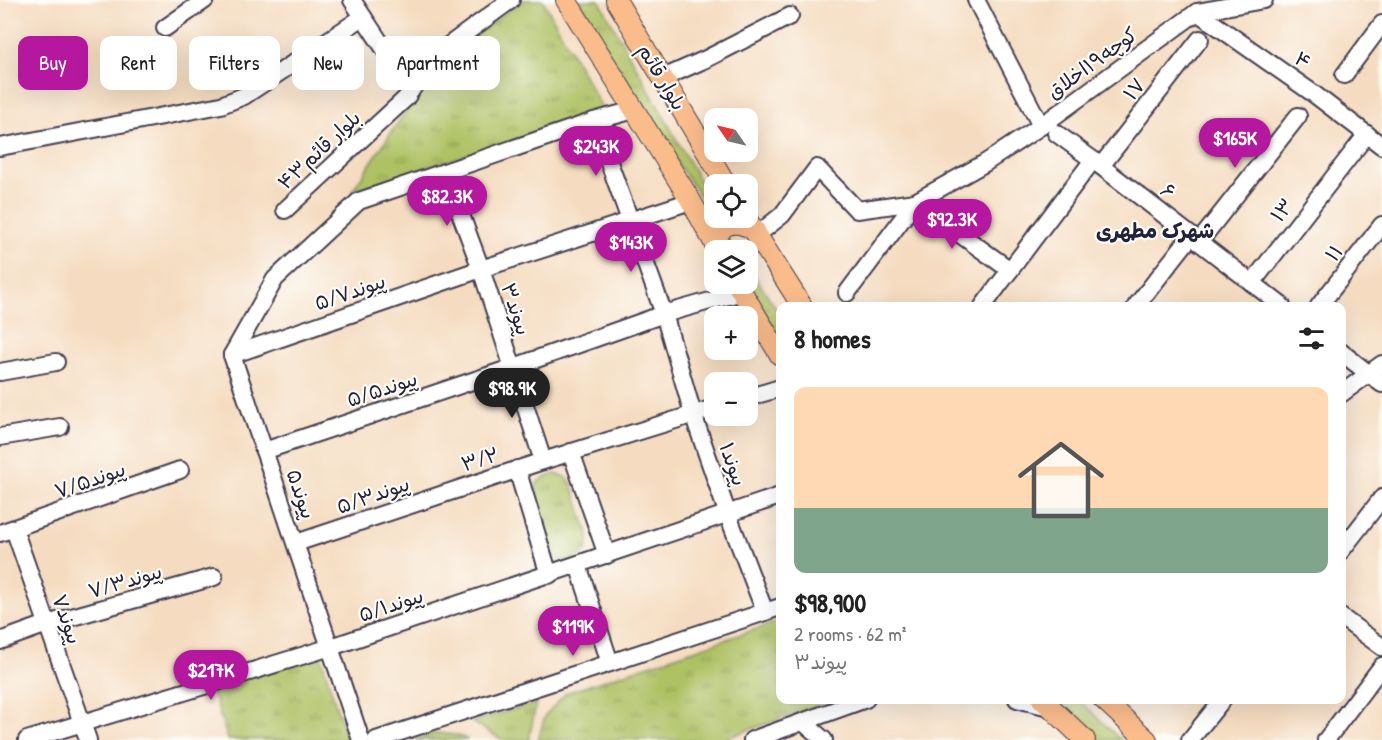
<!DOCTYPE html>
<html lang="en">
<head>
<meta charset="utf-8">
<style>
  :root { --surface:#fff; --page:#f6f6f6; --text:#222; --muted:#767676; --accent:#b5179e }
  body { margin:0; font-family:"Patrick Hand","Playpen Sans Arabic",sans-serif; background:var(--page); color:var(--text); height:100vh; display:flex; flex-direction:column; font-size:22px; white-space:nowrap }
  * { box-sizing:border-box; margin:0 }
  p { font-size:20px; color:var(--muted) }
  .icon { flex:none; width:33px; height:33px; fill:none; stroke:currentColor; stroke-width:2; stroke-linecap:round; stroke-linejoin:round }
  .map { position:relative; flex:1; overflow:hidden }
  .drawer { position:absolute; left:776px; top:302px; width:570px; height:402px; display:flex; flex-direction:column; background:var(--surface); border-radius:12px; box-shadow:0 6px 24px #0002 }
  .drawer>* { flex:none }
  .guide { position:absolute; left:18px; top:36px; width:570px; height:54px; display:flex; gap:12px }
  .needle { width:39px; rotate:304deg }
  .buttons { position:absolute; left:704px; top:108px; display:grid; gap:12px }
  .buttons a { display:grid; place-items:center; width:54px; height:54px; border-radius:12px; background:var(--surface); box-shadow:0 6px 24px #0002; font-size:30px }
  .price { position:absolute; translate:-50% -51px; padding:0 14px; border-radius:21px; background:var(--accent); color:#fff; font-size:20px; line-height:39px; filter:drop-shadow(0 2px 3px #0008) }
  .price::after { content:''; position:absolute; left:50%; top:36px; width:18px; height:14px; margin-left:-9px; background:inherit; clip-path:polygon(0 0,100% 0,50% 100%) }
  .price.current { background:#222; color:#fff }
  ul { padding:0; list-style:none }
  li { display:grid; align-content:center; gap:12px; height:318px; padding:0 18px }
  li span { display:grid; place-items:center; height:186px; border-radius:12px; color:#555 }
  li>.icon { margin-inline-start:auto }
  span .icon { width:108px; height:108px; fill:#fffc; stroke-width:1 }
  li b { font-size:26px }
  h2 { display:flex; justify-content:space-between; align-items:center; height:72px; padding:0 18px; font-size:26px }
  .pill { padding:0 21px; border-radius:12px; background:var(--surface); box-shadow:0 6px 24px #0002; font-size:21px; line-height:54px }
  .pill.current { background:var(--accent); color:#fff }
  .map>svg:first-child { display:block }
  .grass { fill:url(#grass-tufts); stroke:#687250; stroke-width:1.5 }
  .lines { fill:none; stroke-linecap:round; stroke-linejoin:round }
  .minor-casing { stroke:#423e4f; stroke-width:20 }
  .major-casing { stroke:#423e4f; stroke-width:22 }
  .minor { stroke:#fff; stroke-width:16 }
  .major { stroke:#fabc8b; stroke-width:20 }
  .labels { text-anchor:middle; stroke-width:4.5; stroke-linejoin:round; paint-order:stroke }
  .street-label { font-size:20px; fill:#22223b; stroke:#fdfcf7 }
  .neighbourhood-label { font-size:21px; font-weight:bold; fill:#22223b; stroke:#fdfcf7 }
</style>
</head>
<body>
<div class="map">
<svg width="1382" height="740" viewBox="0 0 1382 740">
  <defs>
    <pattern id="grass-tufts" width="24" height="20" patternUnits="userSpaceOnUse" patternTransform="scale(1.5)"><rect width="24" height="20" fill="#aec164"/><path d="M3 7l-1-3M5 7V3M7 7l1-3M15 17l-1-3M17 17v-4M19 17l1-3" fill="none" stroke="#8d9c54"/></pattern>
  </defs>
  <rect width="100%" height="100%" fill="#fdfcf7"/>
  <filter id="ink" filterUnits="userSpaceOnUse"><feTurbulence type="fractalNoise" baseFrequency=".0167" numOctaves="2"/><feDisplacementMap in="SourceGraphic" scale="12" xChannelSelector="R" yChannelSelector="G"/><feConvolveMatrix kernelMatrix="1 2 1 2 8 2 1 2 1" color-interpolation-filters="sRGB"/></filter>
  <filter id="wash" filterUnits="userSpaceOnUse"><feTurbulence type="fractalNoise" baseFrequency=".008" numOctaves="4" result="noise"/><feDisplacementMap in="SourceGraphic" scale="24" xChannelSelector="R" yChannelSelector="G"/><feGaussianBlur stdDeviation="1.35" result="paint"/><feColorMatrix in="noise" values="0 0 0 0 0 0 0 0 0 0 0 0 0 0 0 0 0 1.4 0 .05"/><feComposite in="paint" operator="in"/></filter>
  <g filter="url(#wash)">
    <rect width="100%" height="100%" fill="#f5dcc0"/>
    <!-- grass -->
    <g class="grass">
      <polygon points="523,0 543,0 604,112 352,191 438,63"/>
      <polygon points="579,0 599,0 713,205 712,208 709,208 706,205 678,164 589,20"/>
      <polygon points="747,265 780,314 780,342 747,284"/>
      <path d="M 555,474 L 565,477 L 572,484 L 589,536 L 588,544 L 585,553 L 567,562 L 558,559 L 552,553 C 547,538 528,496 538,482 C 542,478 549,476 555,474 Z"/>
      <polygon points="780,621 780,699 835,699 721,740 538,740 545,716 566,693"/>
      <polygon points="320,653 346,738 339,740 228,740 211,688"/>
      <polygon points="1056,699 1078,699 1121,740 1097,740"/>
      <polygon points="536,703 529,740 502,740 472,722"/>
      <polygon points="435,733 457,735 468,740 415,740"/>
    </g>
  </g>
  <g filter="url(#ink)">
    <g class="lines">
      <defs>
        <g id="minor">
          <polyline points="352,0 411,89"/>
          <polyline points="976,0 1041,126"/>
          <polyline points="1197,12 1314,94 1382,146"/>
          <polyline points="165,28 205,0"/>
          <polyline points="1344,75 1382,24"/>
          <polyline points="663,78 706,59 790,16"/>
          <polyline points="594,121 664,314 693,414 728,515 765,612"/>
          <polyline points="1056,133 1093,160 1282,306"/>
          <polyline points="0,147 221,105 244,96 363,17"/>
          <polyline points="1101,166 1200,39"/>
          <polyline points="445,172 481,269 543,461"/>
          <polyline points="915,202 1010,270"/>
          <polyline points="285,210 406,98 434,56 511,0"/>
          <polyline points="757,235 782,215 817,168 857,210 915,202 985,163 1041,126 1197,12 1264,0"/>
          <polyline points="1199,242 1298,116"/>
          <polyline points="1252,283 1367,134"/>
          <polyline points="847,293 915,202"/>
          <polyline points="983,306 1093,160"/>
          <polyline points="1136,306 1191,236"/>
          <polyline points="1319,306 1382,225"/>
          <polyline points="1341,352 1382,384"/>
          <polyline points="232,355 275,279 359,201 594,121 634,110"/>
          <polyline points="232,355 481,269 691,201"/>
          <polyline points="232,355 361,740"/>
          <polyline points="0,372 56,362"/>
          <polyline points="1341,394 1382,364"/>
          <polyline points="747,398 780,388"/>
          <polyline points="0,437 60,427"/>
          <polyline points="264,451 514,367 664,314 742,292"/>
          <polyline points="571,452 607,555"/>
          <polyline points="517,469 549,575"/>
          <polyline points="14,529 88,740"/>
          <polyline points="0,533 180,470"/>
          <polyline points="296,543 543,461 714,408"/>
          <polyline points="1341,551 1382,498"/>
          <polyline points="578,565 610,663"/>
          <polyline points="1341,617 1382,647"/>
          <polyline points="0,641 47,624 214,577"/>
          <polyline points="1017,699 1049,707"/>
          <polyline points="803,722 824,740"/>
          <polyline points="27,740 331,647 780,496"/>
          <polyline points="376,740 780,607"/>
          <polyline points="752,740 866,699"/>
          <polyline points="1190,740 1223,699"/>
          <polyline points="1326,740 1382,666"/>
        </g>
        <g id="major">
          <polyline points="566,0 691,201 718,250"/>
          <polyline points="616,0 726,184"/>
          <polyline points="746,218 802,306"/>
          <path d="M 718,250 C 714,223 735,217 755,231"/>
          <polyline points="737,284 780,355"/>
          <polyline points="1042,699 1085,740"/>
          <polyline points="1103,699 1147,740"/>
        </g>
      </defs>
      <!-- minor casing -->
      <use href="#minor" class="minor-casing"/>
      <!-- major casing -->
      <use href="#major" class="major-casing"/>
      <!-- minor -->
      <use href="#minor" class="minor"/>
      <!-- major -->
      <use href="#major" class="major"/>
    </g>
  </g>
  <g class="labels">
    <!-- street labels -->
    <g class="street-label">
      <text transform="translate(1303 60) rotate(35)" y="7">۴</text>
      <text transform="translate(1092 63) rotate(-36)" y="7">کوچه۱۹اخلاق</text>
      <text transform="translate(662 77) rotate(59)" y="7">بلوار قائم</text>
      <text transform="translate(1134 89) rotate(-52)" y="7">۱۷</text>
      <text transform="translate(319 150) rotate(-43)" y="7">بلوار قائم۴۳</text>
      <text transform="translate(1168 191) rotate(38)" y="7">۶</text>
      <text transform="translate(1282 210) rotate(-52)" y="7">۱۳</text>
      <text transform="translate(1334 253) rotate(-52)" y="7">۱۱</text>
      <text transform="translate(350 292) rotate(-19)" y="7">پیوند۵/۷</text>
      <text transform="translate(516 309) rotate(72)" y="7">پیوند۳</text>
      <text transform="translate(382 389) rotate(-18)" y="7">پیوند۵/۵</text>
      <text transform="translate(480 459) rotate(-18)" y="7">۳/۲</text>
      <text transform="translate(733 464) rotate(71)" y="7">پیوند۱</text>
      <text transform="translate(90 480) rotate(-19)" y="7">پیوند۷/۵</text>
      <text transform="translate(301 494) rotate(71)" y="7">پیوند۵</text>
      <text transform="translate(373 495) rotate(-19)" y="7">پیوند۵/۳</text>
      <text transform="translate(125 581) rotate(-16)" y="7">پیوند۷/۳</text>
      <text transform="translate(391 605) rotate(-18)" y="7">پیوند۵/۱</text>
      <text transform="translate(67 619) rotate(71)" y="7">پیوند۷</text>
    </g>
    <!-- neighbourhood labels -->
    <g class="neighbourhood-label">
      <text x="1155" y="238">شهرک مطهری</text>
    </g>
  </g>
</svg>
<div class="buttons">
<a><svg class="needle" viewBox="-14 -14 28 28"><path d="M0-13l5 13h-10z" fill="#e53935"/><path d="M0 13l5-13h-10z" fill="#767676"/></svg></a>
<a><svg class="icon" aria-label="locate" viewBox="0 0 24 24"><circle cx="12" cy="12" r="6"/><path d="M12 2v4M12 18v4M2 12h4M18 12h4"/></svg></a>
<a><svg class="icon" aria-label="layers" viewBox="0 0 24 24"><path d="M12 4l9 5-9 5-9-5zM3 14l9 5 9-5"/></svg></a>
<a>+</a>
<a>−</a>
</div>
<b class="price" style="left:1235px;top:169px">$165K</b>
<b class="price" style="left:596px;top:177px">$243K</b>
<b class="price" style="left:447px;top:227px">$82.3K</b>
<b class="price" style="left:952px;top:250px">$92.3K</b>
<b class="price" style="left:631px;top:273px">$143K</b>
<b class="price current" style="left:512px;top:419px">$98.9K</b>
<b class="price" style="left:573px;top:657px">$119K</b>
<b class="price" style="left:211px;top:701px">$217K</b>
<div class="guide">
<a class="pill current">Buy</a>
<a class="pill">Rent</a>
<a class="pill">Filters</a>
<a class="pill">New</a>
<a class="pill">Apartment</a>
</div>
<section class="drawer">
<h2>8 homes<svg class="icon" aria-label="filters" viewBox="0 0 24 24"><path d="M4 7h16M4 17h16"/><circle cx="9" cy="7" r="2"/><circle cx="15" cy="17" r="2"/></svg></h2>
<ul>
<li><span style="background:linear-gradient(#ffd9b3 65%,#7fa58c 0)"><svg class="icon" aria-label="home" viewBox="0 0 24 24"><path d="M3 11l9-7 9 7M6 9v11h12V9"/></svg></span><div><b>$98,900</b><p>2 rooms · 62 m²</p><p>پیوند۳</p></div></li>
</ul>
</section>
</div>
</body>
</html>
